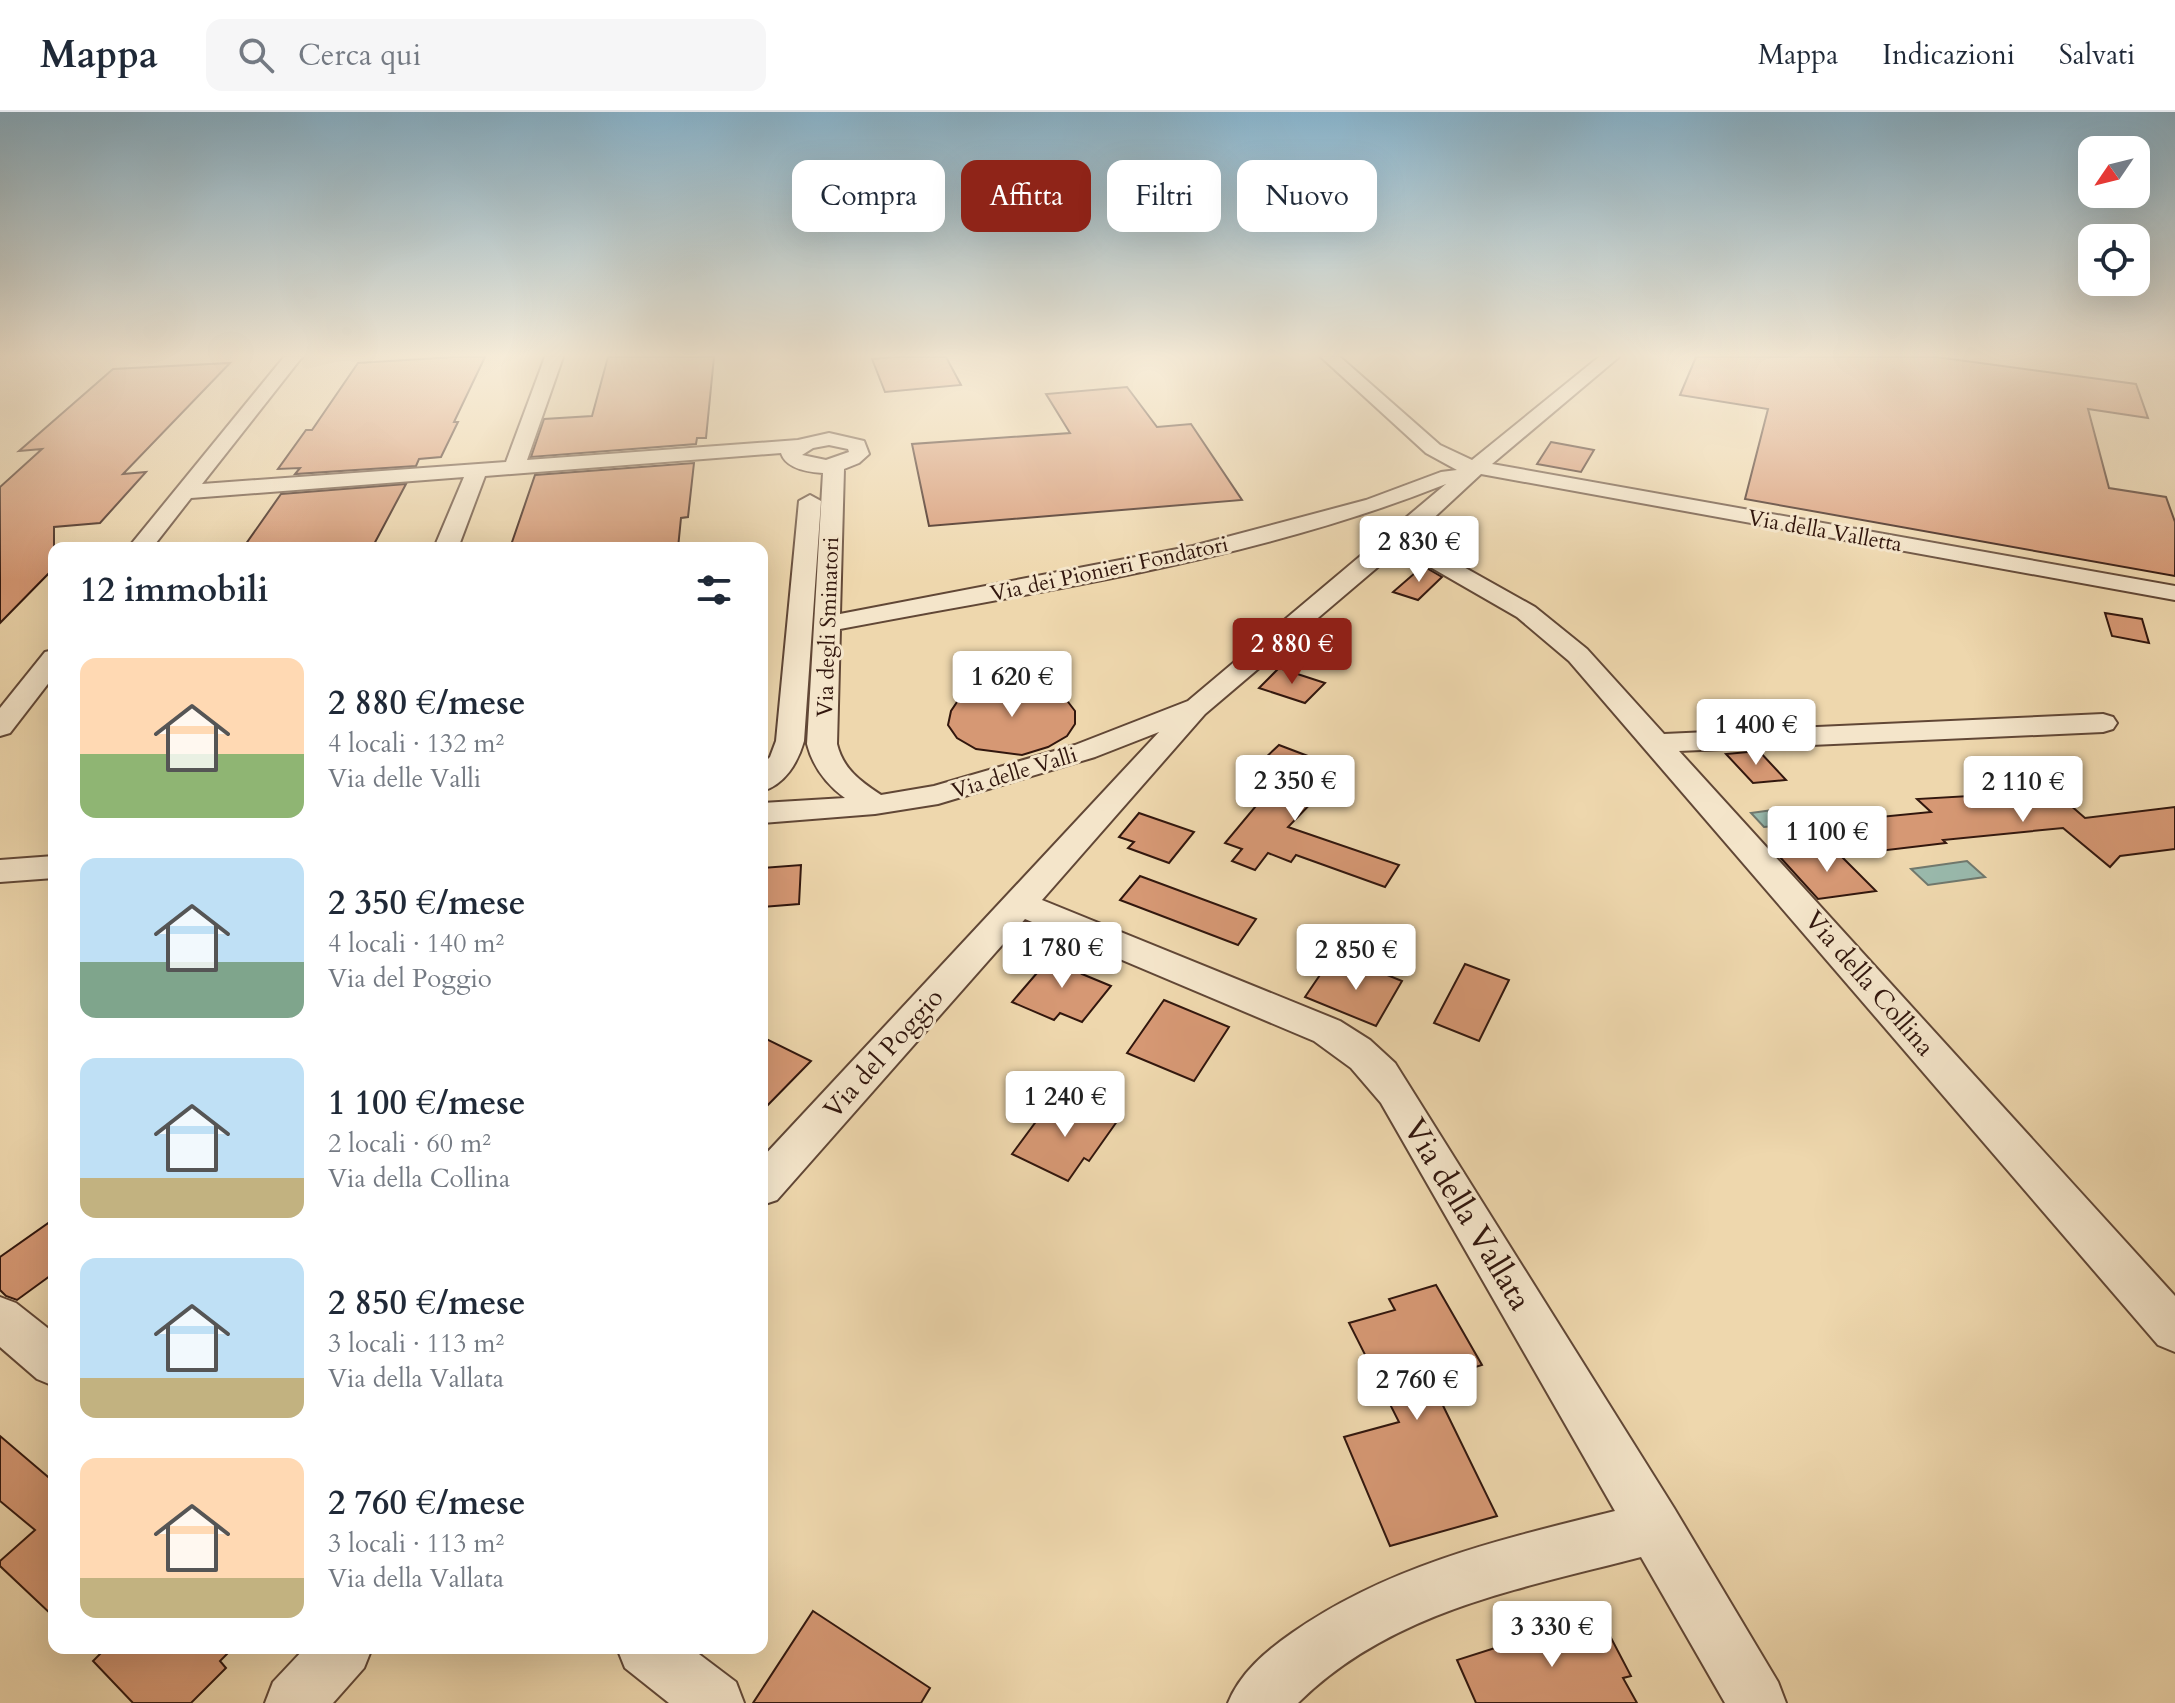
<!DOCTYPE html>
<html lang="it">
<head>
<meta charset="utf-8">
<style>
  :root { --surface:#fff; --page:#f6f6f7; --text:#1f2937; --muted:#747a83; --line:#e0e1e3; --accent:#8f2418 }
  body { margin:0; font-family:Cardo,serif; background:var(--page); color:var(--text); height:100vh; display:flex; flex-direction:column; font-size:30px; white-space:nowrap }
  * { box-sizing:border-box; margin:0 }
  p { font-size:26px; color:var(--muted) }
  .icon { flex:none; width:44px; height:44px; fill:none; stroke:currentColor; stroke-width:2; stroke-linecap:round; stroke-linejoin:round }
  .map { position:relative; flex:1; overflow:hidden }
  .sheet { position:absolute; left:48px; top:430px; width:720px; height:1112px; display:flex; flex-direction:column; background:var(--surface); border-radius:16px; box-shadow:0 8px 32px #0002 }
  .sheet>* { flex:none }
  .banner { position:absolute; left:792px; top:48px; width:760px; height:72px; display:flex; gap:16px }
  .needle { width:52px; rotate:235deg }
  .tools { position:absolute; left:2078px; top:24px; display:grid; gap:16px }
  .tools a { display:grid; place-items:center; width:72px; height:72px; border-radius:16px; background:var(--surface); box-shadow:0 8px 32px #0002; font-size:40px }
  .price { position:absolute; translate:-50% -68px; padding:0 18px; border-radius:8px; background:#fff; color:#222; font-size:26px; line-height:52px; filter:drop-shadow(0 2px 4px #0008) }
  .price::after { content:''; position:absolute; left:50%; top:48px; width:24px; height:18px; margin-left:-12px; background:inherit; clip-path:polygon(0 0,100% 0,50% 100%) }
  .price.active { background:var(--accent); color:#fff }
  ul { padding:0; list-style:none }
  li { display:flex; align-items:center; gap:24px; height:200px; padding:0 32px }
  li span { display:grid; place-items:center; flex:none; width:224px; height:160px; border-radius:16px; color:#555 }
  li>.icon { margin-inline-start:auto }
  span .icon { width:96px; height:96px; fill:#fffc; stroke-width:1 }
  li b { font-size:34px }
  h2 { display:flex; justify-content:space-between; align-items:center; height:96px; padding:0 32px; font-size:34px }
  .chip { padding:0 28px; border-radius:16px; background:var(--surface); box-shadow:0 8px 32px #0002; font-size:28px; line-height:72px }
  .chip.active { background:var(--accent); color:#fff }
  header { display:flex; align-items:center; gap:48px; box-sizing:border-box; height:112px; padding:0 40px; background:var(--surface); border-bottom:2px solid var(--line) }
  header strong { font-size:38px }
  nav { display:flex; gap:44px; margin-inline-start:auto; font-size:28px }
  .search { width:560px; height:72px; background:var(--page); display:flex; align-items:center; gap:20px; box-sizing:border-box; padding:0 28px; border-radius:16px; color:var(--muted); font-size:30px }
  .map>svg:first-child { display:block }
  .water { fill:#99b9ac; stroke:#70786d; stroke-width:2 }
  .building { fill:#d69874; stroke:#32170e; stroke-width:2 }
  .lines { fill:none; stroke-linecap:round; stroke-linejoin:round }
  .minor-casing { stroke:#614736; stroke-width:4 }
  .minor { fill:#f4e5ca; fill-rule:evenodd }
  .labels { text-anchor:middle; stroke-width:6; stroke-linejoin:round; paint-order:stroke }
  .far-street-label { font-size:22px; fill:#32170e; stroke:#f4e5ca }
  .street-label { font-size:26px; fill:#32170e; stroke:#f4e5ca }
  .near-street-label { font-size:32px; fill:#32170e; stroke:#f4e5ca }
</style>
</head>
<body>
<header>
<strong>Mappa</strong>
<div class="search"><svg class="icon" aria-label="search" viewBox="0 0 24 24"><circle cx="10" cy="10" r="6"/><path d="M15 15l6 6"/></svg>Cerca qui</div>
<nav><a>Mappa</a><a>Indicazioni</a><a>Salvati</a></nav>
</header>
<div class="map">
<svg width="2175" height="1591" viewBox="0 0 2175 1591">
  <rect width="100%" height="100%" fill="#eed7ad"/>
  <filter id="stains"><feTurbulence type="fractalNoise" baseFrequency=".0025" numOctaves="4"/><feColorMatrix values="0 0 0 0 .2 0 0 0 0 .09 0 0 0 0 .02 0 0 0 .5 -.17"/></filter>
  <radialGradient id="worn" r=".72"><stop offset=".6" stop-color="#630" stop-opacity="0"/><stop offset="1" stop-color="#630" stop-opacity=".3"/></radialGradient>
  <!-- water -->
  <g class="water">
    <polygon points="1787,696 1796,705 1812,709 1815,715 1807,717 1795,712 1764,715 1751,701"/>
    <polygon points="1967,749 1985,765 1928,773 1911,757"/>
  </g>
  <!-- building -->
  <g class="building">
    <polygon points="454,245 485,245 454,310 458,310 441,345 419,347 416,354 295,362 300,356 278,357 306,318 312,318 358,251"/>
    <polygon points="608,245 714,245 706,326 697,326 696,332 531,345 544,307 592,304"/>
    <polygon points="896,245 946,245 961,273 885,280 872,247"/>
    <polygon points="1696,245 1936,245 2136,272 2148,306 2088,297 2109,376 2166,385 2175,410 2175,464 1745,387 1768,297 1680,283"/>
    <polygon points="230,251 123,362 146,360 100,411 54,415 54,456 0,511 0,375 42,337 19,339 113,257"/>
    <polygon points="1127,275 1157,315 1191,312 1242,388 929,414 912,332 1070,321 1046,282"/>
    <polygon points="1551,330 1594,338 1581,360 1537,352"/>
    <polygon points="694,351 688,405 681,406 678,436 510,436 535,363"/>
    <polygon points="406,372 372,436 243,436 281,382"/>
    <polygon points="1423,454 1442,465 1418,488 1393,480"/>
    <polygon points="2105,501 2142,507 2149,531 2112,524"/>
    <polygon points="1279,556 1325,571 1305,591 1259,576"/>
    <polygon points="1002,572 1026,572 1065,586 1075,599 1075,612 1067,624 1048,635 1022,643 976,637 957,626 948,613 951,599 959,587 979,577"/>
    <polygon points="1279,633 1321,649 1300,670 1323,679 1288,715 1399,753 1385,775 1296,743 1291,750 1268,741 1255,758 1232,749 1242,737 1225,731 1266,682 1251,676 1260,667 1248,662"/>
    <polygon points="1759,639 1786,668 1753,671 1726,642"/>
    <polygon points="2054,679 2085,706 2175,695 2175,737 2120,744 2110,755 2063,716 1943,728 1946,731 1879,739 1849,708 1931,700 1917,687"/>
    <polygon points="1139,701 1194,720 1169,751 1128,736 1134,730 1119,725"/>
    <polygon points="1835,738 1876,779 1818,787 1779,744"/>
    <polygon points="801,753 799,792 762,795 762,756"/>
    <polygon points="1140,764 1256,807 1238,833 1120,788"/>
    <polygon points="1055,840 1088,854 1082,862 1111,874 1082,910 1060,901 1054,908 1012,890"/>
    <polygon points="1353,849 1402,869 1376,914 1305,885 1324,857 1331,860 1349,856"/>
    <polygon points="1465,852 1509,868 1479,929 1434,911"/>
    <polygon points="1164,888 1229,915 1194,969 1127,941"/>
    <polygon points="762,925 811,949 762,999"/>
    <polygon points="1078,990 1118,1008 1089,1049 1084,1046 1068,1069 1012,1042 1049,992 1070,1001"/>
    <polygon points="54,1107 54,1161 17,1188 6,1184 0,1178 0,1145"/>
    <polygon points="1436,1173 1482,1253 1431,1269 1497,1404 1390,1434 1344,1325 1399,1310 1349,1211 1395,1198 1389,1187"/>
    <polygon points="0,1324 54,1370 54,1505 0,1454 0,1449 35,1418 0,1389"/>
    <polygon points="813,1499 930,1576 921,1591 753,1591"/>
    <polygon points="1599,1503 1631,1564 1623,1566 1637,1591 1476,1591 1457,1548"/>
    <polygon points="106,1536 233,1536 220,1549 226,1556 191,1591 133,1591 93,1549"/>
  </g>
  <g class="lines">
    <defs>
      <g id="minor">
        <path d="M 284,245 L 302,245 L 202,372 L 506,350 L 545,245 L 563,245 L 527,348 L 798,328 L 829,321 L 864,329 L 869,342 L 859,351 L 844,357 L 840,502 L 1193,434 L 1366,388 L 1441,360 L 1457,358 L 1426,341 L 1321,245 L 1340,245 L 1440,333 L 1472,348 L 1599,245 L 1619,245 L 1492,352 L 2175,474 L 2175,488 L 1481,362 L 1412,426 L 1535,495 L 1587,537 L 1664,622 L 2103,602 L 2113,605 L 2117,611 L 2113,617 L 2103,620 L 1679,639 L 2175,1184 L 2175,1240 L 2158,1233 L 1569,549 L 1517,505 L 1399,437 L 1205,602 L 1042,788 L 1340,909 L 1370,928 L 1395,951 L 1674,1396 L 1778,1570 L 1786,1591 L 1725,1591 L 1641,1445 C 1519,1477 1391,1499 1298,1591 L 1228,1591 C 1240,1561 1266,1539 1292,1521 C 1389,1453 1502,1427 1615,1399 L 1381,991 L 1351,956 L 1314,929 L 1025,807 L 777,1088 L 762,1093 L 762,1046 L 1159,620 L 1095,645 L 938,692 L 875,702 L 762,711 L 762,691 L 845,686 C 826,672 813,655 807,632 L 823,361 C 808,360 786,357 781,341 L 485,364 L 458,436 L 434,436 L 464,365 L 191,386 L 152,436 L 128,436 ZM 829,333 L 848,337 L 849,340 L 826,348 L 802,343 L 813,336 ZM 1446,372 L 1188,589 L 1075,633 L 934,674 L 881,683 C 860,669 843,657 837,632 L 840,517 C 1043,478 1253,449 1446,372 Z"/>
        <path d="M 810,383 L 821,389 L 804,629 C 798,650 785,673 762,679 L 762,653 L 770,645 L 776,629 L 799,389 Z"/>
        <polygon points="54,538 54,564 10,621 0,624 0,596 45,540"/>
        <polygon points="54,744 54,766 0,770 0,748"/>
        <polygon points="0,1185 16,1191 54,1221 54,1274 37,1267 0,1235"/>
        <polygon points="305,1536 372,1536 364,1556 333,1591 265,1591 273,1570"/>
        <polygon points="617,1536 691,1536 736,1570 744,1591 669,1591 625,1556"/>
      </g>
    </defs>
    <!-- minor casing -->
    <use href="#minor" class="minor-casing"/>
    <!-- minor -->
    <use href="#minor" class="minor"/>
  </g>
  <!-- sky -->
  <linearGradient id="sky" x2="0" y2="1"><stop stop-color="#88b6d0"/><stop offset="0.52" stop-color="#f7edda"/><stop offset="1" stop-color="#f7edda" stop-opacity="0"/></linearGradient>
  <rect width="2175" height="468" fill="url(#sky)"/>
  <g class="labels">
    <!-- far-street labels -->
    <g class="far-street-label">
      <text transform="translate(1825 418) rotate(10)" y="8">Via della Valletta</text>
      <text transform="translate(1109 456) rotate(-12)" y="8">Via dei Pionieri Fondatori</text>
      <text transform="translate(827 515) rotate(-88)" y="8">Via degli Sminatori</text>
      <text transform="translate(1014 660) rotate(-17)" y="8">Via delle Valli</text>
    </g>
    <!-- street labels -->
    <g class="street-label">
      <text transform="translate(1870 871) rotate(49)" y="9">Via della Collina</text>
      <text transform="translate(883 941) rotate(-48)" y="9">Via del Poggio</text>
    </g>
    <!-- near-street labels -->
    <g class="near-street-label">
      <text transform="translate(1468 1102) rotate(59)" y="11">Via della Vallata</text>
    </g>
  </g>
  <rect width="100%" height="100%" filter="url(#stains)"/>
  <rect width="100%" height="100%" fill="url(#worn)"/>
</svg>
<div class="tools">
<a><svg class="needle" viewBox="-14 -14 28 28"><path d="M0-13l5 13h-10z" fill="#e53935"/><path d="M0 13l5-13h-10z" fill="#747a83"/></svg></a>
<a><svg class="icon" aria-label="locate" viewBox="0 0 24 24"><circle cx="12" cy="12" r="6"/><path d="M12 2v4M12 18v4M2 12h4M18 12h4"/></svg></a>
</div>
<b class="price" style="left:1419px;top:472px">2 830 €</b>
<b class="price active" style="left:1292px;top:574px">2 880 €</b>
<b class="price" style="left:1012px;top:607px">1 620 €</b>
<b class="price" style="left:1756px;top:655px">1 400 €</b>
<b class="price" style="left:1295px;top:711px">2 350 €</b>
<b class="price" style="left:2023px;top:712px">2 110 €</b>
<b class="price" style="left:1827px;top:762px">1 100 €</b>
<b class="price" style="left:1062px;top:878px">1 780 €</b>
<b class="price" style="left:1356px;top:880px">2 850 €</b>
<b class="price" style="left:1065px;top:1027px">1 240 €</b>
<b class="price" style="left:1417px;top:1310px">2 760 €</b>
<b class="price" style="left:1552px;top:1557px">3 330 €</b>
<div class="banner">
<a class="chip">Compra</a>
<a class="chip active">Affitta</a>
<a class="chip">Filtri</a>
<a class="chip">Nuovo</a>
</div>
<section class="sheet">
<h2>12 immobili<svg class="icon" aria-label="filters" viewBox="0 0 24 24"><path d="M4 7h16M4 17h16"/><circle cx="9" cy="7" r="2"/><circle cx="15" cy="17" r="2"/></svg></h2>
<ul>
<li><span style="background:linear-gradient(#ffd9b3 60%,#8fb573 0)"><svg class="icon" aria-label="home" viewBox="0 0 24 24"><path d="M3 11l9-7 9 7M6 9v11h12V9"/></svg></span><div><b>2 880 €/mese</b><p>4 locali · 132 m²</p><p>Via delle Valli</p></div></li>
<li><span style="background:linear-gradient(#bfe0f5 65%,#7fa58c 0)"><svg class="icon" aria-label="home" viewBox="0 0 24 24"><path d="M3 11l9-7 9 7M6 9v11h12V9"/></svg></span><div><b>2 350 €/mese</b><p>4 locali · 140 m²</p><p>Via del Poggio</p></div></li>
<li><span style="background:linear-gradient(#bfe0f5 75%,#c2b280 0)"><svg class="icon" aria-label="home" viewBox="0 0 24 24"><path d="M3 11l9-7 9 7M6 9v11h12V9"/></svg></span><div><b>1 100 €/mese</b><p>2 locali · 60 m²</p><p>Via della Collina</p></div></li>
<li><span style="background:linear-gradient(#bfe0f5 75%,#c2b280 0)"><svg class="icon" aria-label="home" viewBox="0 0 24 24"><path d="M3 11l9-7 9 7M6 9v11h12V9"/></svg></span><div><b>2 850 €/mese</b><p>3 locali · 113 m²</p><p>Via della Vallata</p></div></li>
<li><span style="background:linear-gradient(#ffd9b3 75%,#c2b280 0)"><svg class="icon" aria-label="home" viewBox="0 0 24 24"><path d="M3 11l9-7 9 7M6 9v11h12V9"/></svg></span><div><b>2 760 €/mese</b><p>3 locali · 113 m²</p><p>Via della Vallata</p></div></li>
</ul>
</section>
</div>
</body>
</html>
